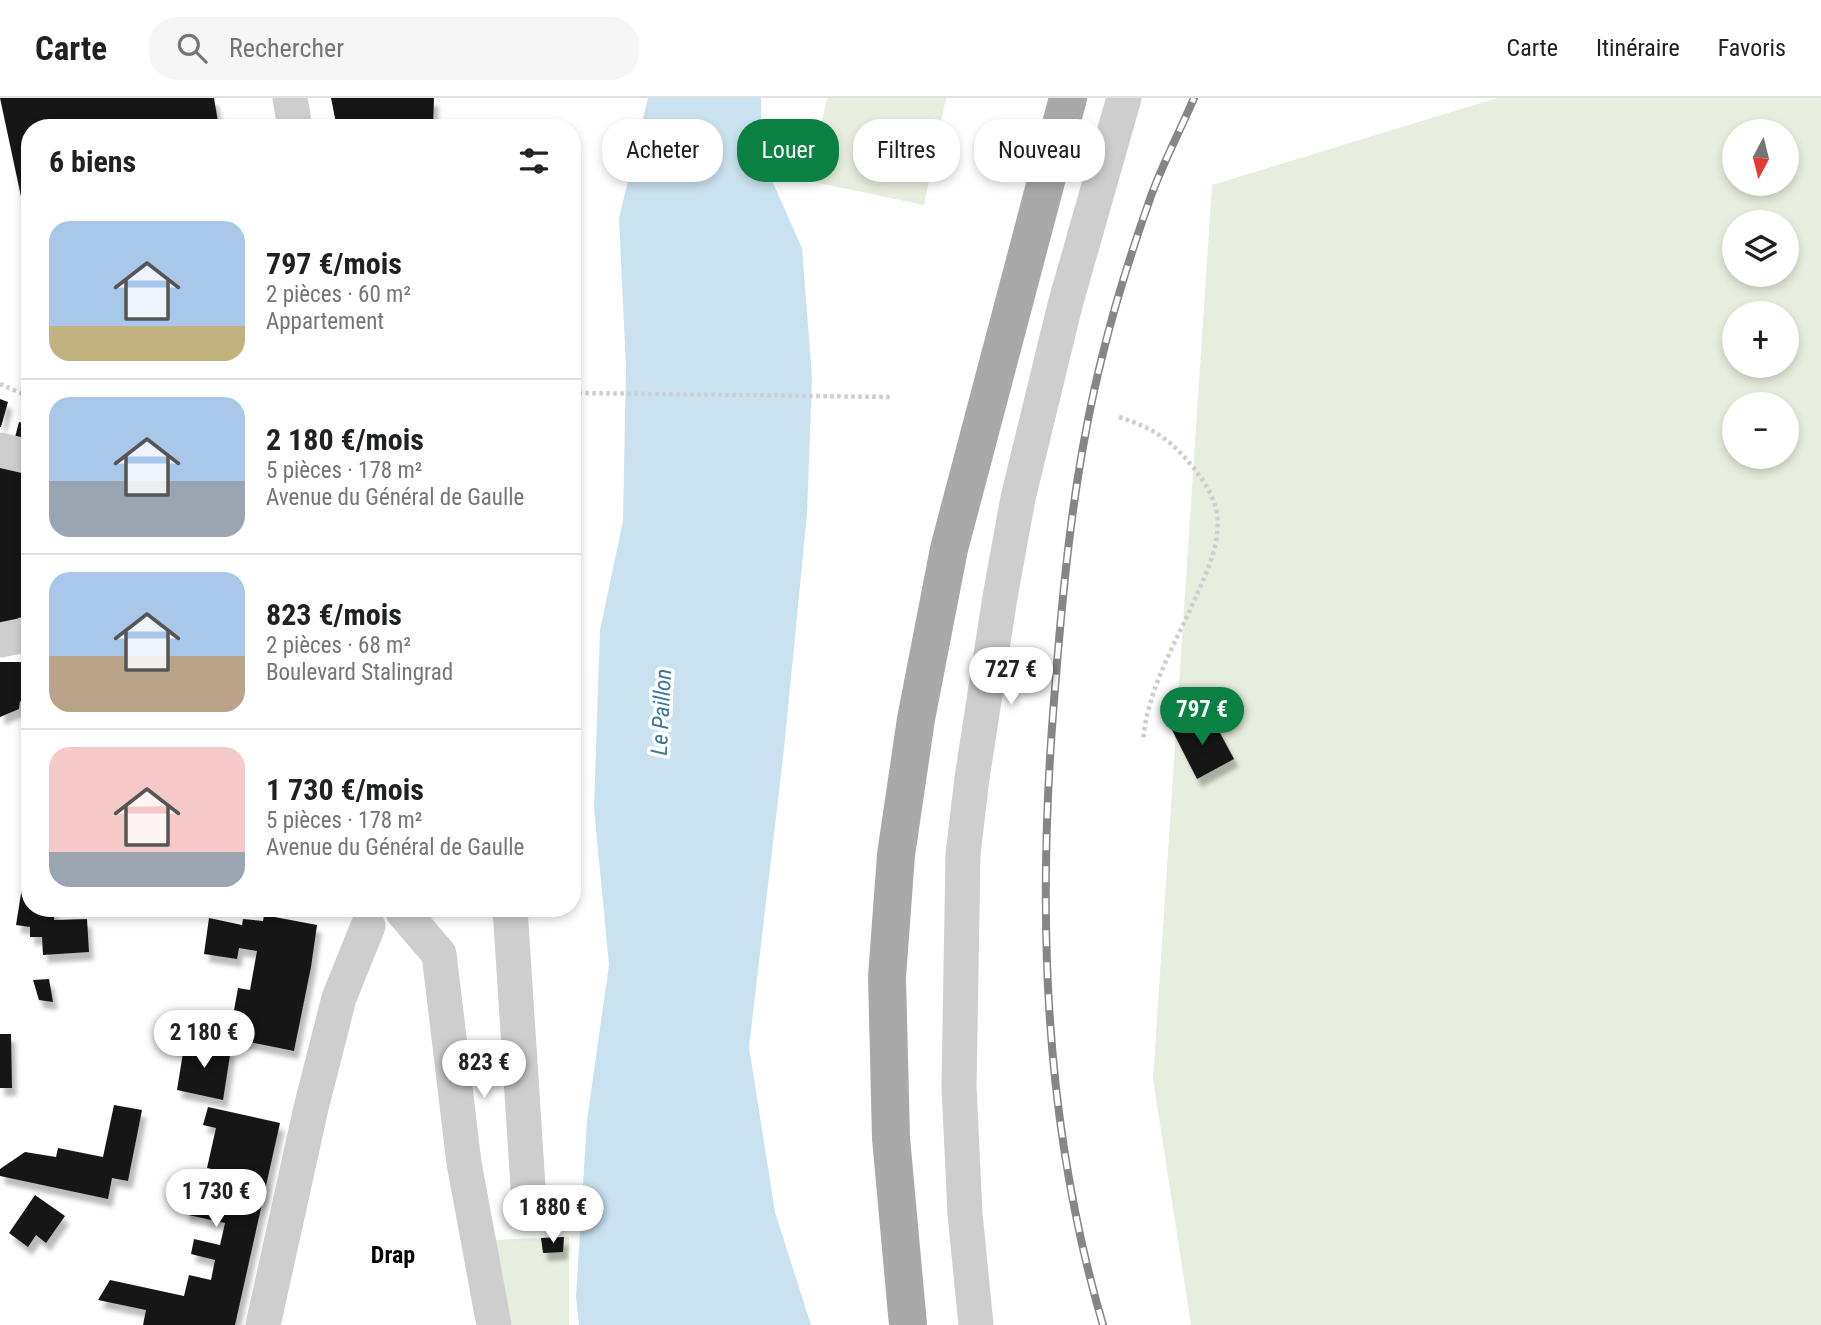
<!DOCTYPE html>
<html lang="fr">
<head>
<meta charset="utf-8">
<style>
  :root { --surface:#fff; --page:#f6f6f6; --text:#202124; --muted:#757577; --line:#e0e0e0; --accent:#0b8043 }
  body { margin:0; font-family:"Roboto Condensed",sans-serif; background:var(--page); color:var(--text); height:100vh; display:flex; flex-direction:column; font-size:26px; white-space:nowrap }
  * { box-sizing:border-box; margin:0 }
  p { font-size:23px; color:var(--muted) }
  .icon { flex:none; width:38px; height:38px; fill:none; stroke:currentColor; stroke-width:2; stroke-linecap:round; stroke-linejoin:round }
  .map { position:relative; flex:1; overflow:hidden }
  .drawer { position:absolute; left:21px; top:21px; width:560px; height:798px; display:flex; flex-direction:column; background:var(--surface); border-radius:28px; box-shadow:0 4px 10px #0003 }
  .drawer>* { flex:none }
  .top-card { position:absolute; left:602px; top:21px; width:665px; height:63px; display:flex; gap:14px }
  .needle { width:46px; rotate:187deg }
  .buttons { position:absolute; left:1722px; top:21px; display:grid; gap:14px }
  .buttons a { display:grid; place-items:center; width:77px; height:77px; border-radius:50%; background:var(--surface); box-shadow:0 4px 10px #0003; font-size:35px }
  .price { position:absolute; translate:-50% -60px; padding:0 16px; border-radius:24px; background:#fff; color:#222; font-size:23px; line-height:46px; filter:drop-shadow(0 2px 4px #0008) }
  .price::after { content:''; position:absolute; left:50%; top:42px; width:21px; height:16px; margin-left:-10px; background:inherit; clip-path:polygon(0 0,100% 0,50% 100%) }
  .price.active { background:var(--accent); color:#fff }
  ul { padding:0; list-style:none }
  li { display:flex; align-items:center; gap:21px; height:175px; padding:0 28px }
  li+li { border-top:2px solid var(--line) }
  li span { display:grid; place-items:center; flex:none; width:196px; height:140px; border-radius:21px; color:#555 }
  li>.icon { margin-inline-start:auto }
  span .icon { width:84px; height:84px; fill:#fffc; stroke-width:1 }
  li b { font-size:30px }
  h2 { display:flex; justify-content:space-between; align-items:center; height:84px; padding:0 28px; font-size:30px }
  .pill { padding:0 24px; border-radius:28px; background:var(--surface); box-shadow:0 4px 10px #0003; font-size:24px; line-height:63px }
  .pill.active { background:var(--accent); color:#fff }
  header { display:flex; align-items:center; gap:42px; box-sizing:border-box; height:98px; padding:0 35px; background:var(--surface); border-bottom:2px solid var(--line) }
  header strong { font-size:33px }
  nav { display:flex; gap:38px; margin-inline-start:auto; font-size:24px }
  .search { width:490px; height:63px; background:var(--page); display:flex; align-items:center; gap:18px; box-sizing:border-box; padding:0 24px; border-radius:28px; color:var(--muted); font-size:26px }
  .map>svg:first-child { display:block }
  .green { fill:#e8eedf; fill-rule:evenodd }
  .water { fill:#cae2ef }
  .building { fill:#181818; filter:url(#shadow) }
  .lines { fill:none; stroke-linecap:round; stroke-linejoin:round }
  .path { stroke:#cecece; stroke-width:4.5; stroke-dasharray:3.5 3.5; stroke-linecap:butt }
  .minor { stroke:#cecece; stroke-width:35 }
  .major { stroke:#a9a9a9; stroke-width:38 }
  .rail-casing { stroke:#868686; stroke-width:8 }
  .rail { stroke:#fff; stroke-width:5; stroke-dasharray:16; stroke-linecap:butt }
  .labels { text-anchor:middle; stroke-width:7; stroke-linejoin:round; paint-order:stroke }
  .water-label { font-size:23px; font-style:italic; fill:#397799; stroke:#fff }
  .quarter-label { font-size:24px; font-weight:bold; fill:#000; stroke:#fff }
</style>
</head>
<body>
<header>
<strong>Carte</strong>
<div class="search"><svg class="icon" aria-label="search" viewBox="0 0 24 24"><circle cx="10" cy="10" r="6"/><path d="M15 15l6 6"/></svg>Rechercher</div>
<nav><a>Carte</a><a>Itinéraire</a><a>Favoris</a></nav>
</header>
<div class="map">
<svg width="1821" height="1227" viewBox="0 0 1821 1227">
  <defs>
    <filter id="shadow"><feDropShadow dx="4.5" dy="8" stdDeviation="2" flood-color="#0004"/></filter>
  </defs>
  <rect width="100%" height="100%" fill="#fff"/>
  <!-- green -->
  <g class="green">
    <polygon points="827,0 946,0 924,107 809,83"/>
    <path d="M 1497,0 L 1821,0 L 1821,1227 L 1191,1227 L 1153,981 L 1212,87 ZM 1734,33 L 1787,33 L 1787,86 L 1734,86 ZM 1734,124 L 1787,124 L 1787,177 L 1734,177 ZM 1734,215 L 1787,215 L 1787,268 L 1734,268 ZM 1734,306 L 1787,306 L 1787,359 L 1734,359 Z"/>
    <polygon points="569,1139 569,1227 507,1227 491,1142"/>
  </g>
  <!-- water -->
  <polygon class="water" points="648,0 761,0 761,58 802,150 812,279 807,416 784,651 749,949 775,1114 811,1227 579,1227 576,1199 587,1022 609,867 594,710 600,532 623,423 626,269 619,120"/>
  <!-- building -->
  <g class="building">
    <polygon points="0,0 214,0 219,30 30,30 29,136"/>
    <polygon points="331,0 434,0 433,30 337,30"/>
    <polygon points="0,301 8,304 1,329 0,329"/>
    <polygon points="19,324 30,327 30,347 14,343"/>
    <polygon points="0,359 30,365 30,437 21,438 25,453 30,452 30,517 18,520 19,523 0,527"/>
    <polygon points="0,564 30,564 30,594 27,594 26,604 20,603 19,611 0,619"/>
    <polygon points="1192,619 1198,631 1213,622 1234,661 1197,681 1171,630"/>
    <polygon points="23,783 30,784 30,810 54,810 54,822 87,821 89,854 43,857 42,839 30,839 30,829 16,827"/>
    <polygon points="264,817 317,827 311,869 294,953 229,940 238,890 250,892 257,853 239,850 237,861 204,856 209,820 242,827 243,821 263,823"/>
    <polygon points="49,881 53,904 39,902 33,882"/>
    <polygon points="0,936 11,936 12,990 0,990"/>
    <polygon points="185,942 231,951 223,1002 177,992"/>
    <polygon points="114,1007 142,1012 128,1083 112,1080 108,1101 0,1078 0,1071 25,1054 56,1059 58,1050 103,1059"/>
    <polygon points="208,1009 280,1025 235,1227 143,1227 146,1212 98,1202 110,1182 184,1198 189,1177 211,1182 215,1162 191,1156 194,1141 220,1147 225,1125 184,1116 189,1096 229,1104 235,1076 207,1070 216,1030 203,1027"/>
    <polygon points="35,1097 65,1118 46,1145 36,1137 28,1149 9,1135"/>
    <polygon points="564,1139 563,1154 543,1155 541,1140"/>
  </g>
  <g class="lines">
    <!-- path -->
    <g class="path">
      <polyline points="0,286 30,299"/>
      <polyline points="572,298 578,295 891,299"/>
      <path d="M 1119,319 C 1153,330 1170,341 1193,369 C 1204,383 1214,398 1217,416 C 1221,446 1206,476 1194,503 C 1174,548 1147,593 1143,643"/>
    </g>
    <!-- minor -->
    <g class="minor">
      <polyline points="290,0 295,30"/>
      <polyline points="0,352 30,359"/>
      <polyline points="0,542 30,536"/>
      <polyline points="510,810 529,1104"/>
      <polyline points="403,814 439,856 464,1065 494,1227"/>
      <polyline points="263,1227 311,1010 339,900 368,828"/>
      <polyline points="976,1227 965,1116 959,989 963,756 972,680 1000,499 1018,400 1065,207 1124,0"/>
    </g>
    <!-- major -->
    <polyline class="major" points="908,1227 891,1040 887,879 896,757 916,621 949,451 1068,0"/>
    <defs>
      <path id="rail" d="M 1103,1227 C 1043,1023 1037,813 1054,603 C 1063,486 1074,369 1103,255 C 1116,202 1133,149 1151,98 C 1163,65 1180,33 1194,0"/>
    </defs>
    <!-- rail casing -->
    <use href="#rail" class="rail-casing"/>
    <!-- rail -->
    <use href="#rail" class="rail"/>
  </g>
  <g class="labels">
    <!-- water labels -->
    <g class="water-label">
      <text transform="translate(661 614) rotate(-87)" y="8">Le Paillon</text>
    </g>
    <!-- quarter labels -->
    <g class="quarter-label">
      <text x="393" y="1165">Drap</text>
    </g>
  </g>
</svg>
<div class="buttons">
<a><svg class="needle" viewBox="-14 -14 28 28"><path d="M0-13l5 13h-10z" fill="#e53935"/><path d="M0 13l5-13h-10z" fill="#757577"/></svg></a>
<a><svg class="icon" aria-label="layers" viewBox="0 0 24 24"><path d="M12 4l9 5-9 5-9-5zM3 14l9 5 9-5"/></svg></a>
<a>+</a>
<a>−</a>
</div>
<b class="price" style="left:1011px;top:609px">727 €</b>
<b class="price active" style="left:1202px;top:649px">797 €</b>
<b class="price" style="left:204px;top:972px">2 180 €</b>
<b class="price" style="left:484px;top:1002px">823 €</b>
<b class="price" style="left:216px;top:1131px">1 730 €</b>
<b class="price" style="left:553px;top:1147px">1 880 €</b>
<div class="top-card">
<a class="pill">Acheter</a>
<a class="pill active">Louer</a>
<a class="pill">Filtres</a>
<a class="pill">Nouveau</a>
</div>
<section class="drawer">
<h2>6 biens<svg class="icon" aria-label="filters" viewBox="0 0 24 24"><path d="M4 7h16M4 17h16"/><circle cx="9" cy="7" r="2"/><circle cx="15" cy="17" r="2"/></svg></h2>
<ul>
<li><span style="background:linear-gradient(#a9c7e8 75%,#c2b280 0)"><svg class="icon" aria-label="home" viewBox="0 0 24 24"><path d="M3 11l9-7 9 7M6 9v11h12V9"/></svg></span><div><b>797 €/mois</b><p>2 pièces · 60 m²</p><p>Appartement</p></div></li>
<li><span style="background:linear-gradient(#a9c7e8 60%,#9aa5b1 0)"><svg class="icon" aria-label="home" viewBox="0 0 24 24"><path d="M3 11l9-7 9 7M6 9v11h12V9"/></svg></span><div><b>2 180 €/mois</b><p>5 pièces · 178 m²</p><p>Avenue du Général de Gaulle</p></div></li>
<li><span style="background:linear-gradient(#a9c7e8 60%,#b9a48a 0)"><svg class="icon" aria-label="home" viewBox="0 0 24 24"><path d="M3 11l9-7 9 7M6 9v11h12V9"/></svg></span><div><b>823 €/mois</b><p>2 pièces · 68 m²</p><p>Boulevard Stalingrad</p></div></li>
<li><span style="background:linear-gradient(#f6c9c9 75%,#9aa5b1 0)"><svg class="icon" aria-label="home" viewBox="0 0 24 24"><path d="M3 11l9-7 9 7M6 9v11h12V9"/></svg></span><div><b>1 730 €/mois</b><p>5 pièces · 178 m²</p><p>Avenue du Général de Gaulle</p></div></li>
</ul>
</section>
</div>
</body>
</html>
